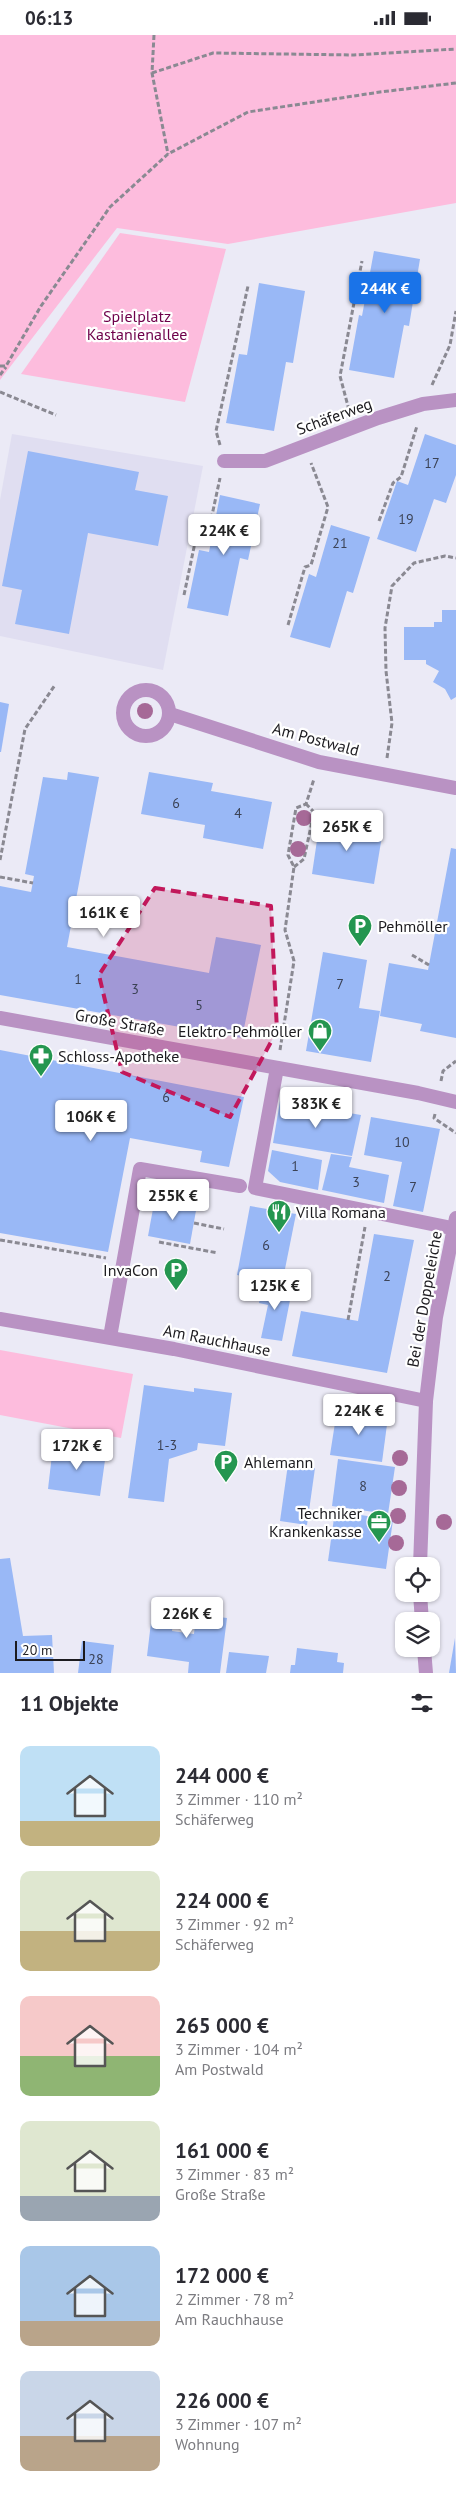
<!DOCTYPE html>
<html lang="de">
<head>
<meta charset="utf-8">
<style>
  :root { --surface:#fff; --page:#f2f2f3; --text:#2b2b33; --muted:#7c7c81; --accent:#1a73e8 }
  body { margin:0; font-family:"PT Sans",sans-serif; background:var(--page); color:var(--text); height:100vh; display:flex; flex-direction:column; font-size:19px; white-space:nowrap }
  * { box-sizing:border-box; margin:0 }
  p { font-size:16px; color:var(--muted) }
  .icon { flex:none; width:28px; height:28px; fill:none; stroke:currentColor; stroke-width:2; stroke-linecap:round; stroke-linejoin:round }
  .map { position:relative; height:1638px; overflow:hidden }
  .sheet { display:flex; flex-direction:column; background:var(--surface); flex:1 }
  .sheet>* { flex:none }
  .buttons { position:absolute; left:395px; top:1522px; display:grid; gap:10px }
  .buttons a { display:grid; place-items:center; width:45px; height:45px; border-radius:10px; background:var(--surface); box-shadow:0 1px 4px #0004; font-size:25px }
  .scale { position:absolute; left:15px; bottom:12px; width:70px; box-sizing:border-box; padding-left:5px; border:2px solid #1c1b1f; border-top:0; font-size:14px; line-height:18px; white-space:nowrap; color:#1c1b1f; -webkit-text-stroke:4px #fff; paint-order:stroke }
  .price { position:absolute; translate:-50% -42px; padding:0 11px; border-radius:5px; background:#fff; color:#222; font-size:16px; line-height:32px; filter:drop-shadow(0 1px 2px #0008) }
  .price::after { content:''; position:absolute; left:50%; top:30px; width:15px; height:11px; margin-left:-8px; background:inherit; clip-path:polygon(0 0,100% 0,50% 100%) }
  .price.active { background:var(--accent); color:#fff }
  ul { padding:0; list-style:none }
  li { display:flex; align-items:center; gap:15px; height:125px; padding:0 20px }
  li span { display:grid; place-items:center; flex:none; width:140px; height:100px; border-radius:10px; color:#555 }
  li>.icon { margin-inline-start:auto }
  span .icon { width:60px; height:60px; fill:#fffc; stroke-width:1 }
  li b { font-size:21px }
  h2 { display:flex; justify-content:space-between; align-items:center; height:60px; padding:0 20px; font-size:21px }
  .status { display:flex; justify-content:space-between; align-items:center; height:35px; padding:0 25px; background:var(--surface); direction:ltr }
  .status svg { height:14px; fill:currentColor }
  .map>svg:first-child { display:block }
  .built { fill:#e0def1 }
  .green { fill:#fdbcdd }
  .building { fill:#99b8f6 }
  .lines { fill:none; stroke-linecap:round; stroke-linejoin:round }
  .path { stroke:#8a8992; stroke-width:3; stroke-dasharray:5 2.5; stroke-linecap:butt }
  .pedestrian { stroke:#b992c3; stroke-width:14 }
  .minor { stroke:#b992c3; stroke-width:14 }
  .tertiary { stroke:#b992c3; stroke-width:14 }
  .tree { fill:#a66997 }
  .marked { fill:#c2185b; fill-opacity:0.2; stroke:#c2185b; stroke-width:4; stroke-dasharray:10 6; stroke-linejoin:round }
  .labels { text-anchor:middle; stroke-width:4.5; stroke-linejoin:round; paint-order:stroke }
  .number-label { font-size:14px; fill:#3b4255 }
  .park-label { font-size:16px; fill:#6e004a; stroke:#fff }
  .street-label { font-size:16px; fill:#1c1b1f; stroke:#fff }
  .poi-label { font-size:16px; fill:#1c1b1f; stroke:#fff; text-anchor:start }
</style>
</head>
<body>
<div class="status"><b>06:13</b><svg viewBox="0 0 49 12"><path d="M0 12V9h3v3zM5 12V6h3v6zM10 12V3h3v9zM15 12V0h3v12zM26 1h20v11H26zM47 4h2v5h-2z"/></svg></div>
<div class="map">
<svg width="456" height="1638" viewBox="0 0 456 1638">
  <rect width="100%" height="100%" fill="#ebeaf6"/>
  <!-- built -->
  <polygon class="built" points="12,399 203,431 163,635 0,601 0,465"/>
  <!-- green -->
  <g class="green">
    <polygon points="0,0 456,0 456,168 228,209 117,193 0,345"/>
    <polygon points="120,198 226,214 185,367 21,339"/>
    <polygon points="0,1315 133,1339 121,1403 0,1380"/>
  </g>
  <!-- building -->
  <g class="building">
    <polygon points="374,216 420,224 409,291 404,290 394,343 349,335 359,280 362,281"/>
    <polygon points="259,248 305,256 293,328 286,327 274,396 226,388 239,319 247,320"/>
    <polygon points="425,399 456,410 456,440 446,468 434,464 416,517 377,504 397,446 408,450"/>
    <polygon points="28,416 139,437 135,455 168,461 158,511 88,498 69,599 15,589 22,555 2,551"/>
    <polygon points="220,460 260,469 248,525 240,523 228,581 187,573 199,515 209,517"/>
    <polygon points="331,490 370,502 353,558 347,556 330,613 290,602 309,539 316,542"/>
    <polygon points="442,575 456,575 456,662 451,665 445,654 433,647 439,636 426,629 426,625 404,625 404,592 434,592 434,587 442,587"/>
    <polygon points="0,667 9,669 1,717 0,717"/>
    <polygon points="68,737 99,742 67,912 209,938 216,902 261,910 242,1003 0,960 0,851 31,857 34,841 25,839 43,742 67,745"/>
    <polygon points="149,737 213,748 211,756 272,767 263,814 203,803 205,790 141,779"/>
    <polygon points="320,785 383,795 374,849 312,839"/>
    <polygon points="451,813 456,814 456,1003 420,996 422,989 380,981 389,928 428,935"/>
    <polygon points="323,917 367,925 359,973 380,976 371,1027 306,1016"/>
    <polygon points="0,1015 244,1062 229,1132 200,1127 202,1116 130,1103 108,1217 0,1198"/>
    <polygon points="280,1066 361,1080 352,1121 273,1108"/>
    <polygon points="371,1082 440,1094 423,1177 393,1171 402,1127 364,1120"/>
    <polygon points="272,1115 322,1125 318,1155 280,1147 268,1136"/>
    <polygon points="331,1119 352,1122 349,1132 389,1140 384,1168 322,1155"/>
    <polygon points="155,1163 197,1170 190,1209 148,1201"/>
    <polygon points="250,1171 296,1179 282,1249 237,1240"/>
    <polygon points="374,1199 414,1205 387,1338 292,1321 301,1276 358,1286"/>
    <polygon points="263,1249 292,1255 282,1306 261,1303 268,1270 259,1268"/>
    <polygon points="144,1350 194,1357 194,1353 232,1358 225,1411 198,1408 197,1415 169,1424 164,1467 128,1463"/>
    <polygon points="337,1375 388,1382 382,1427 330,1420"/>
    <polygon points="53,1411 106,1418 100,1461 48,1454"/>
    <polygon points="338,1424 395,1432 388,1479 332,1471"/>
    <polygon points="288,1429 315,1433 307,1490 280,1486"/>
    <polygon points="335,1476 393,1485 386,1534 328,1526"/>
    <polygon points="10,1523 23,1601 52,1600 54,1638 0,1638 0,1524"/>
    <polygon points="154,1562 176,1565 172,1596 194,1599 196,1579 227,1583 220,1638 188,1638 189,1627 147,1621"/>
    <polygon points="455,1603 456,1638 449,1638"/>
    <polygon points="82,1606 114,1610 111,1638 78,1638"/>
    <polygon points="297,1613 338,1618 337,1627 344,1628 343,1638 290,1638 291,1630 295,1630"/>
    <polygon points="229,1617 269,1621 266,1638 226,1638"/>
  </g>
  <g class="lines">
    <!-- path -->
    <g class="path">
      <polyline points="154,0 152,38 168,119"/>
      <polyline points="152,38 213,18 354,20 456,14"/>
      <polyline points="0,331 6,331 41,271 110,172 168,119 248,77 380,57 456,48"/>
      <polyline points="0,340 6,332"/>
      <polyline points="432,350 450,310 456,276"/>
      <polyline points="0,357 56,380"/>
      <polyline points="349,375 340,341 362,226"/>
      <polyline points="220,410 216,396 248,251"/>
      <polyline points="379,486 393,448 401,442 417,391"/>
      <polyline points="184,560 197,498 208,499 220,443"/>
      <polyline points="288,590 305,532 311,530 328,472 311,428"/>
      <polyline points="387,723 392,688 386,636 385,593 392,551 414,528 445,521 456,523"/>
      <polyline points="0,825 25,694 55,650"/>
      <polyline points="294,832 304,824 314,777 306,769"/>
      <polyline points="0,842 33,848"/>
      <polyline points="412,920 429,930"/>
      <polyline points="280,1015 294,926 285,895 294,832 288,820 296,773 306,769 314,744"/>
      <polyline points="441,1046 443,1036 456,1026"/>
      <polyline points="435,1079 434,1083 456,1098"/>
      <polyline points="194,1188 224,1194"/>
      <polyline points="0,1205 106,1223"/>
      <polyline points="159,1207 218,1218"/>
      <polyline points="348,1285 365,1192"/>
    </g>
    <!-- pedestrian -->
    <polyline class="pedestrian" points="110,1302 140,1134 240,1151"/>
    <!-- minor -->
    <g class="minor">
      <polyline points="224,426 265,426 378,383 423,369 456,365"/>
      <circle cx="146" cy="678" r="23"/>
      <polyline points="170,679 319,727 456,753"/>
      <polyline points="0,983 418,1058 456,1067"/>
      <polyline points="277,1033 255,1153 456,1194"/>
      <polyline points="0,1284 174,1314 426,1366"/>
    </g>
    <!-- tertiary -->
    <g class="tertiary">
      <polyline points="420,1531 426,1366 436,1282 456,1183"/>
      <polyline points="420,1559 422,1586"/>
      <polyline points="424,1614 426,1638"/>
    </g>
  </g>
  <!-- trees -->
  <g class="tree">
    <circle cx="145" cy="676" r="8"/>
    <circle cx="304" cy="783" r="8"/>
    <circle cx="298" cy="814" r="8"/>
    <circle cx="400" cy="1423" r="8"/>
    <circle cx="399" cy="1453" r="8"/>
    <circle cx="398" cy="1481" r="8"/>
    <circle cx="444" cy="1487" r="8"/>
    <circle cx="396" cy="1508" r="8"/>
  </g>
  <!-- marked area -->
  <path class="marked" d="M 155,853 L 271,871 L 277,996 L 230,1082 L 122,1037 L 99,940 Z"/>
  <!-- icons -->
  <defs>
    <symbol id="parking-pin" viewBox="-11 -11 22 30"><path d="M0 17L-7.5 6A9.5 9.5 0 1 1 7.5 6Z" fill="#249650" stroke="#fff"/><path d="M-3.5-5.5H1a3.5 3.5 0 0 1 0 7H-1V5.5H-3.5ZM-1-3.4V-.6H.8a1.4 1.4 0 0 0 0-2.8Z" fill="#fff"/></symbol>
    <symbol id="shop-pin" viewBox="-11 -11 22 30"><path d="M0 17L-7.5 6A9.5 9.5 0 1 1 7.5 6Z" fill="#249650" stroke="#fff"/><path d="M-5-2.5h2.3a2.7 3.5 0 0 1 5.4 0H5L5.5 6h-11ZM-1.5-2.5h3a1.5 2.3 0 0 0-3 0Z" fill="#fff"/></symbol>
    <symbol id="pharmacy-pin" viewBox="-11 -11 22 30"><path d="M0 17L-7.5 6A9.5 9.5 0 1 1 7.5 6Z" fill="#249650" stroke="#fff"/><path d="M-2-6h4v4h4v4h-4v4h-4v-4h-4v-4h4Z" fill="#fff"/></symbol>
    <symbol id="restaurant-pin" viewBox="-11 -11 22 30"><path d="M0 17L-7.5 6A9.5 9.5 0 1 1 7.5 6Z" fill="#249650" stroke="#fff"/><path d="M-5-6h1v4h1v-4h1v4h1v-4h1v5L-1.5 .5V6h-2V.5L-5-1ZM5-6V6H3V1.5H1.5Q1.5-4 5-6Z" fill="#fff"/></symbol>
    <symbol id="office-pin" viewBox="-11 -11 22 30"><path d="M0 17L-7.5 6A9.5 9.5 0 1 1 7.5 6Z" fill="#249650" stroke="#fff"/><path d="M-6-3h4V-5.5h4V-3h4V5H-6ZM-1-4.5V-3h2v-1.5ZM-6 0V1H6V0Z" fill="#fff"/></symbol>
  </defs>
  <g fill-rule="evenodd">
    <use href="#parking-pin" x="346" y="877" width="28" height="38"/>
    <use href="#shop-pin" x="306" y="982" width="28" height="38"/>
    <use href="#pharmacy-pin" x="27" y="1007" width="28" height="38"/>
    <use href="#restaurant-pin" x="265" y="1163" width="28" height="38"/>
    <use href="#parking-pin" x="162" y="1221" width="28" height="38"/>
    <use href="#parking-pin" x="212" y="1413" width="28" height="38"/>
    <use href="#office-pin" x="365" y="1473" width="28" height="38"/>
  </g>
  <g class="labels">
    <!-- number labels -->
    <g class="number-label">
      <text x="432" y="433">17</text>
      <text x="406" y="489">19</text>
      <text x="340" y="513">21</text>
      <text x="176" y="773">6</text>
      <text x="238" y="783">4</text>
      <text x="78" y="949">1</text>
      <text x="340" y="954">7</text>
      <text x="135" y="959">3</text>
      <text x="199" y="975">5</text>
      <text x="166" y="1067">6</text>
      <text x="402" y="1112">10</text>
      <text x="295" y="1136">1</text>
      <text x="356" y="1152">3</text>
      <text x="413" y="1157">7</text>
      <text x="266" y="1215">6</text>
      <text x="387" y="1246">2</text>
      <text x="167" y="1415">1-3</text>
      <text x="363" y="1456">8</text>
      <text x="96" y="1629">28</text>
    </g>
    <!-- park labels -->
    <g class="park-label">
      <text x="137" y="287">Spielplatz<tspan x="137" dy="18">Kastanienallee</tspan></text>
    </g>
    <!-- street labels -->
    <g class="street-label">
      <text transform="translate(334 381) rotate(-20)" y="6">Schäferweg</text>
      <text transform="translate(316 704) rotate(15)" y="6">Am Postwald</text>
      <text transform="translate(120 987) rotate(10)" y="6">Große Straße</text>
      <text transform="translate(424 1264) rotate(-80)" y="6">Bei der Doppeleiche</text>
      <text transform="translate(217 1305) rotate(11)" y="6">Am Rauchhause</text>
    </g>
    <!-- poi labels -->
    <g class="poi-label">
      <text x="378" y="897">Pehmöller</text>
      <text x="302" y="1002" text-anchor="end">Elektro-Pehmöller</text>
      <text x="58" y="1027">Schloss-Apotheke</text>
      <text x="296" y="1183">Villa Romana</text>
      <text x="158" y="1241" text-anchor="end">InvaCon</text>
      <text x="244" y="1433">Ahlemann</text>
      <text x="362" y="1484" text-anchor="end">Techniker<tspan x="362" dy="18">Krankenkasse</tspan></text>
    </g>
  </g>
</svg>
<div class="buttons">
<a><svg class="icon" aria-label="locate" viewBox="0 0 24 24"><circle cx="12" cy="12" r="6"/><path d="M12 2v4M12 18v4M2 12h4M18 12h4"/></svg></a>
<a><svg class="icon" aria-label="layers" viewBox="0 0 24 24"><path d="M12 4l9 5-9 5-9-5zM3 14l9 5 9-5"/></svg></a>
</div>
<div class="scale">20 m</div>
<b class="price active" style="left:385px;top:279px">244K €</b>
<b class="price" style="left:224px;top:521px">224K €</b>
<b class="price" style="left:347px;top:817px">265K €</b>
<b class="price" style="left:104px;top:903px">161K €</b>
<b class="price" style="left:316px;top:1094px">383K €</b>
<b class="price" style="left:91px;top:1107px">106K €</b>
<b class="price" style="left:173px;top:1186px">255K €</b>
<b class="price" style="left:275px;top:1276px">125K €</b>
<b class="price" style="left:359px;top:1401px">224K €</b>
<b class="price" style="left:77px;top:1436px">172K €</b>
<b class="price" style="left:187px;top:1604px">226K €</b>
</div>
<section class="sheet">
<h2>11 Objekte<svg class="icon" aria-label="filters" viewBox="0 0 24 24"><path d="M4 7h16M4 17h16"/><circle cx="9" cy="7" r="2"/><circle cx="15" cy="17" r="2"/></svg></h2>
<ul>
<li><span style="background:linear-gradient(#bfe0f5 75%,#c2b280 0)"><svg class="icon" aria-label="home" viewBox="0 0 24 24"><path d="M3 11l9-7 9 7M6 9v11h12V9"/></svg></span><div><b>244 000 €</b><p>3 Zimmer · 110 m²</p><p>Schäferweg</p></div></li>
<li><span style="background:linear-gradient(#dfe7d0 60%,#c2b280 0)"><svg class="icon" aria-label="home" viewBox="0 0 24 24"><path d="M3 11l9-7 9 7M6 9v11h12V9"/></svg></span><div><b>224 000 €</b><p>3 Zimmer · 92 m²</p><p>Schäferweg</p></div></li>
<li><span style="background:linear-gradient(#f6c9c9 60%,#8fb573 0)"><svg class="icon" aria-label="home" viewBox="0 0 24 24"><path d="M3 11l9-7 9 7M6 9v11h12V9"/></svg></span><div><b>265 000 €</b><p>3 Zimmer · 104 m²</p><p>Am Postwald</p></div></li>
<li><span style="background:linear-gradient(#dfe7d0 75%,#9aa5b1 0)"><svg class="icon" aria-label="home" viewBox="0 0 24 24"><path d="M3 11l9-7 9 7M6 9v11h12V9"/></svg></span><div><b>161 000 €</b><p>3 Zimmer · 83 m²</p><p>Große Straße</p></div></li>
<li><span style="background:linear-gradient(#a9c7e8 75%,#b9a48a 0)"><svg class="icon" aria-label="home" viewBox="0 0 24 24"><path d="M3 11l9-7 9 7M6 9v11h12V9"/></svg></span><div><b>172 000 €</b><p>2 Zimmer · 78 m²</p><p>Am Rauchhause</p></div></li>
<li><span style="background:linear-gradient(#c9d6e8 65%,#b9a48a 0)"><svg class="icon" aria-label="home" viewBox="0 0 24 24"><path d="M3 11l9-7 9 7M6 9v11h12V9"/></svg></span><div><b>226 000 €</b><p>3 Zimmer · 107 m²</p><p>Wohnung</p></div></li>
</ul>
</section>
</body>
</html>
